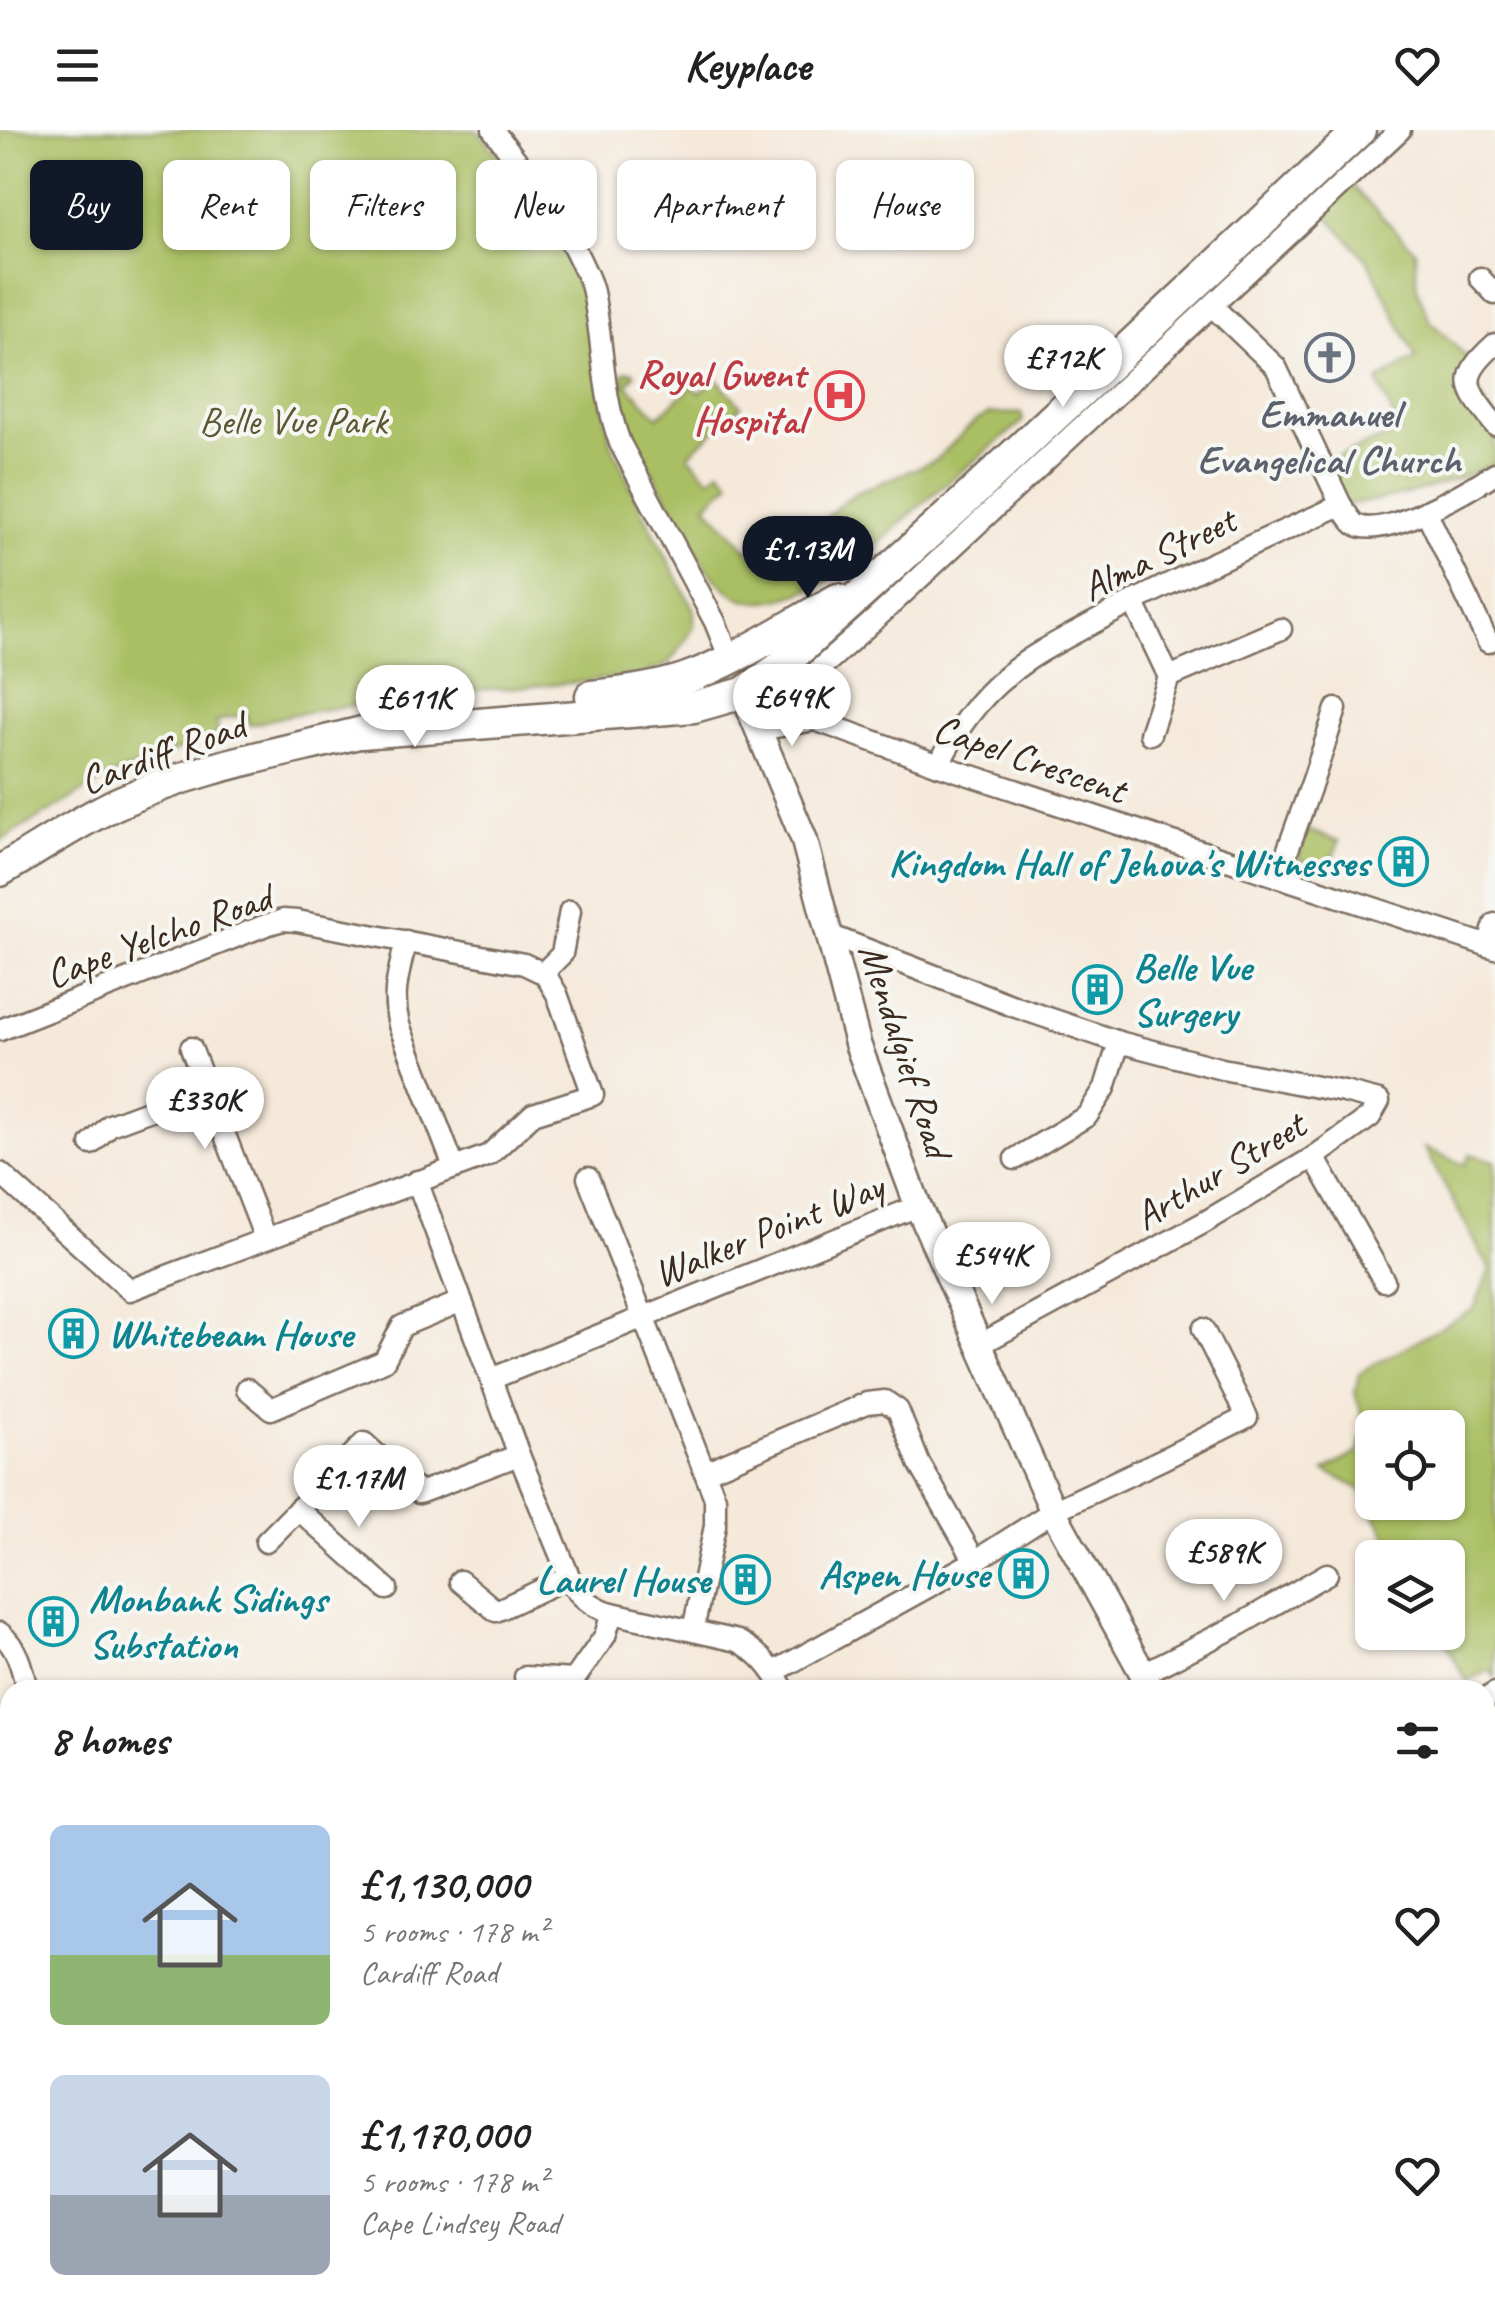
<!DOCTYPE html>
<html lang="en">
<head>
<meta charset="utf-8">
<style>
  :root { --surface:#fff; --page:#f2f2f2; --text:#222; --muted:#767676; --accent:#111827 }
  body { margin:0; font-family:Caveat,sans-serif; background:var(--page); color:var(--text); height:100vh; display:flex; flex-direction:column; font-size:38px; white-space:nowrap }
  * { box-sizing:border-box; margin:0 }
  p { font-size:32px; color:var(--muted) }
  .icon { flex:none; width:55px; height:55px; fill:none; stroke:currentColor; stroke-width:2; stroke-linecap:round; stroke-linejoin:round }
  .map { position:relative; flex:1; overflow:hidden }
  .sheet { position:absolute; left:0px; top:1550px; width:1495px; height:642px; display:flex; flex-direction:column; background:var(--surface); border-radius:30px 30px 0 0; box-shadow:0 2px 8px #0004 }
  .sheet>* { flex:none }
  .hud { position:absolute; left:30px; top:30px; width:1435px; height:90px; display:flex; gap:20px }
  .tools { position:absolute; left:1355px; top:1280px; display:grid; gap:20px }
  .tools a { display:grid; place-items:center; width:110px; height:110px; border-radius:15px; background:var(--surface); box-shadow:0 2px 8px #0004; font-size:50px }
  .price { position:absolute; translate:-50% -85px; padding:0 22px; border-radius:35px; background:#fff; color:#222; font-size:32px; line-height:65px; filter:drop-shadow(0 2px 5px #0008) }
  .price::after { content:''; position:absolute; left:50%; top:60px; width:30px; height:22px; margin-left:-15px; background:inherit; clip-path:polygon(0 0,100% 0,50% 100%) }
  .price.active { background:var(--accent); color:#fff }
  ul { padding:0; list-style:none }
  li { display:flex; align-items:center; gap:30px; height:250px; padding:0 50px }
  li span { display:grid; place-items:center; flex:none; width:280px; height:200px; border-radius:15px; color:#555 }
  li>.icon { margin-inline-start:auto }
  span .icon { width:120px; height:120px; fill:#fffc; stroke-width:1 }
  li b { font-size:42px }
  h2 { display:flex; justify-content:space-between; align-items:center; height:120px; padding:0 50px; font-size:42px }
  .chip { padding:0 35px; border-radius:15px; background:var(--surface); box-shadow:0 2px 8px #0004; font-size:35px; line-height:90px }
  .chip.active { background:var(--accent); color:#fff }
  header { display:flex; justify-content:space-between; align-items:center; height:130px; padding:0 50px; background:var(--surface); font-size:45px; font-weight:800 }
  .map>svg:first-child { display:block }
  .green { fill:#aabf63; stroke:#727440; stroke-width:2.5; fill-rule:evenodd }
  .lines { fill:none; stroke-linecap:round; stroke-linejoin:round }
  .stream { stroke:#3eadbc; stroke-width:5 }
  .minor-casing { stroke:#7c6d60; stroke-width:25 }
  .tertiary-casing { stroke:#7c6d60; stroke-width:30 }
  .secondary-casing { stroke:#7c6d60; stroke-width:35 }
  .minor { stroke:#fff; stroke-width:20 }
  .tertiary { stroke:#fff; stroke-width:25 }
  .secondary { stroke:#fff; stroke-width:30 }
  .labels { text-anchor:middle; stroke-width:8; stroke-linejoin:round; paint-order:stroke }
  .health-label { font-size:40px; font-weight:bold; fill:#be3a42; stroke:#f6f6f2; text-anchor:end }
  .worship-label { font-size:40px; font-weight:bold; fill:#5b616d; stroke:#f6f6f2 }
  .park-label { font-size:40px; fill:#5c5733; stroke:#f6f6f2 }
  .street-label { font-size:40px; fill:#3b2a1e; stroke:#f6f6f2 }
  .culture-label { font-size:40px; font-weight:bold; fill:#0d838f; stroke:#f6f6f2; text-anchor:end }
</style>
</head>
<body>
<header><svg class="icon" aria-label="menu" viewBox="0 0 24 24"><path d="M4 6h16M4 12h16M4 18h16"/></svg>Keyplace<svg class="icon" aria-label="heart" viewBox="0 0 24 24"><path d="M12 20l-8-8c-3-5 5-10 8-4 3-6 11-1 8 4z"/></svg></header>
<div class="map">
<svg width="1495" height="2192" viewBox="0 0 1495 2192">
  <rect width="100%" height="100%" fill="#f6f6f2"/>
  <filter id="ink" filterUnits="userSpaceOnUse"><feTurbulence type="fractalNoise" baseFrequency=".01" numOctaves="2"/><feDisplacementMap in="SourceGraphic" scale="20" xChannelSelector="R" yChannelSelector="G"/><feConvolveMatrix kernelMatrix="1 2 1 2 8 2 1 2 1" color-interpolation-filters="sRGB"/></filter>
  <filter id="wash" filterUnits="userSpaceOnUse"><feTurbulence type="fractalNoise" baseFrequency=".0048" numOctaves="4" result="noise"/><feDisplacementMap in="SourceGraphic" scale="40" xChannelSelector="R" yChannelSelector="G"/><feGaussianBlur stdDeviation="2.25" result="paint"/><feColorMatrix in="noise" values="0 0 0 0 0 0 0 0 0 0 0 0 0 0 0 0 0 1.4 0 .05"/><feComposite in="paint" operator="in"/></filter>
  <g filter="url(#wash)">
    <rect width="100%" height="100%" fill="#f5e9da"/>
    <!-- green -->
    <g class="green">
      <polygon points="0,0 477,0 547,82 584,157 610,310 634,364 694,480 694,496 683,515 667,535 640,545 561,554 425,564 290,585 250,595 247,585 225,588 216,592 220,603 107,648 0,711"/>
      <path d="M 1346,50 L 1415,120 L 1417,159 L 1430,191 L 1474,234 L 1470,243 L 1495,295 L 1495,334 C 1443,355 1397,370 1341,375 L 1322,333 L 1399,302 L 1378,251 L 1416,228 L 1368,131 L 1318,76 Z"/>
      <path d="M 632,241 L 635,245 L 627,254 L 658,287 L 692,256 L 700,263 L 716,248 L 741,276 L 688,325 L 710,349 L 720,340 L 731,352 L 706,375 L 763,436 L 805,407 L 844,371 L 856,363 L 936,330 L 975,291 L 989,284 L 1021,283 L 1023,291 C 990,319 955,346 922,374 C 899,393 878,417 853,435 C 828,453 769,482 739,467 C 703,448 687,403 668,369 C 651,339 612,277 624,242 Z"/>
      <polygon points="1307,700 1339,711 1329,741 1298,729"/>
      <path d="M 1424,1018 L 1465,1035 L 1470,1024 L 1495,1031 L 1495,1548 L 1490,1540 L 1467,1551 L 1440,1503 L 1448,1502 L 1448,1428 L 1399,1427 L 1360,1359 L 1325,1341 L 1358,1322 L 1366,1298 L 1355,1263 L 1359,1243 L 1474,1179 L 1490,1139 ZM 1372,1298 L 1448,1298 L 1448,1372 L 1372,1372 Z"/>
      <polygon points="1485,1776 1495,1792 1495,2089 1489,2086 1485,2081"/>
    </g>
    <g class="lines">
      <!-- stream -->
      <polyline class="stream" points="766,2182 772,2192"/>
    </g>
  </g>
  <g filter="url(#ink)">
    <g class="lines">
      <defs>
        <g id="minor">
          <path d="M 493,0 C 526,43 559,84 582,134 C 586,143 591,152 593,162 C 604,215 601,261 620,313 L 715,492 L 730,529"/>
          <polyline points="1480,148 1495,164"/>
          <polyline points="1212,176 1276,237 1341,375"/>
          <path d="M 1495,214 C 1456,249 1466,258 1495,295"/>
          <polyline points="1426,381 1488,512"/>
          <polyline points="1133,471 1169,547 1281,499"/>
          <path d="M 815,590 C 811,573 806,560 814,544 L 883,482 L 1400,0"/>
          <polyline points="759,600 815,590 939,635 1495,818"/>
          <polyline points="1150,604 1169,547"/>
          <path d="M 939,635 C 954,602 979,568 1008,545 C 1034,523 1064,509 1093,493 C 1173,449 1258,413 1341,375 C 1345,381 1350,390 1355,394 C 1382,412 1471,359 1495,343"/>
          <polyline points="1278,747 1313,650 1336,579"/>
          <polyline points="829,805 1016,877 1119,912 1222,939 1344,962 1379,971 1370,987 1314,1027 1205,1092 979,1215"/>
          <path d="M 406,811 C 399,843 391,863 399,895 L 454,1037"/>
          <polyline points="1488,816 1495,794"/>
          <polyline points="543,843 562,824 570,781"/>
          <polyline points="0,900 266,795 283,790 297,791 524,834 545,844 557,864 593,965 533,984 489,1025 130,1160 0,1043"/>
          <polyline points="191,918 265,1108"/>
          <polyline points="91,1014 110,995 207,959"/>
          <polyline points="1314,1027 1384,1151"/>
          <polyline points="1015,1029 1087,986 1105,958 1119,912"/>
          <polyline points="588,1048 715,1368 715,1396 693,1500"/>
          <path d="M 417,1051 L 519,1325 L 573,1456 C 584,1470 595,1478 612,1483 L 738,1511 C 760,1523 772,1538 784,1560"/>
          <polyline points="491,1249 918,1076"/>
          <polyline points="247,1259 271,1279 384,1231 402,1196 462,1171"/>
          <polyline points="705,1342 867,1273 885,1271 898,1280 919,1333 975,1431"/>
          <polyline points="298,1379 387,1459"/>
          <polyline points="266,1412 364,1313 419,1363 519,1325"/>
          <polyline points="460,1451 496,1481 569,1447"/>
          <path d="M 0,1503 C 18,1518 22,1538 27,1560"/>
          <polyline points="774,1542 975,1431 1053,1381 1163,1329 1247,1287 1203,1199"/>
          <polyline points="1142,1544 1237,1496 1327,1444"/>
          <polyline points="525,1547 574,1550 605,1506 612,1483"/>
          <polyline points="1485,1569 1495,1563"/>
          <polyline points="1485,1745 1495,1760"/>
          <polyline points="0,1785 10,1780"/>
          <polyline points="0,2155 10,2151"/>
        </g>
        <g id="tertiary">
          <polyline points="743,563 804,709 858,915 918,1076 1053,1381 1152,1560"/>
          <polyline points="0,1898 10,1921"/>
          <polyline points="1485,2099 1495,2115"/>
          <polyline points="492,2182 500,2192"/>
        </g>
        <g id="secondary">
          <path d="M 591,566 C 622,563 654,559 684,549 C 738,530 788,496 838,469"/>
          <polyline points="361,603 694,577 743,563 779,538 961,374 1360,0"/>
          <path d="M 0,741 C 40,718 78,691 120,672 C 201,635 292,621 378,598"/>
        </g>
      </defs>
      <!-- minor casing -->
      <use href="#minor" class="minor-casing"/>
      <!-- tertiary casing -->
      <use href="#tertiary" class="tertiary-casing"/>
      <!-- secondary casing -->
      <use href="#secondary" class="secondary-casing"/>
      <!-- minor -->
      <use href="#minor" class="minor"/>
      <!-- tertiary -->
      <use href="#tertiary" class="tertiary"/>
      <!-- secondary -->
      <use href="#secondary" class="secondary"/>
    </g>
  </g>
  <!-- icons -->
  <defs>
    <symbol id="church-ring" viewBox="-11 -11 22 22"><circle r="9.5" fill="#f6f6f2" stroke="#6b7280" stroke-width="1.5"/><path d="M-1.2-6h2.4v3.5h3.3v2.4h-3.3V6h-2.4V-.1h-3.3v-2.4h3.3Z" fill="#6b7280"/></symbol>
    <symbol id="hospital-ring" viewBox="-11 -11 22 22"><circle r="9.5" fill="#f6f6f2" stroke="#e0444e" stroke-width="1.5"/><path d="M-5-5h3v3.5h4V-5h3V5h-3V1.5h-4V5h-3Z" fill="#e0444e"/></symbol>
    <symbol id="building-ring" viewBox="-11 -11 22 22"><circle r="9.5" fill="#f6f6f2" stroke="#0f9aa8" stroke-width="1.5"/><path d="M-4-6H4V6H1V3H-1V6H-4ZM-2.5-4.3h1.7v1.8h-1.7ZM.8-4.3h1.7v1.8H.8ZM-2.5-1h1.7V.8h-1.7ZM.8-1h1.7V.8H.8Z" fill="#0f9aa8"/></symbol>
  </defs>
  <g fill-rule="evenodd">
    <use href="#church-ring" x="1302" y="200" width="55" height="55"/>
    <use href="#hospital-ring" x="812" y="238" width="55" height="55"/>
    <use href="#building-ring" x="1376" y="704" width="55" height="55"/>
    <use href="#building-ring" x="1070" y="832" width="55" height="55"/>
    <use href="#building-ring" x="46" y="1176" width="55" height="55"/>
    <use href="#building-ring" x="996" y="1416" width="55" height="55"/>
    <use href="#building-ring" x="718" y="1422" width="55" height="55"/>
    <use href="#building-ring" x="26" y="1464" width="55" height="55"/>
  </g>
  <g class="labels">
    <!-- health labels -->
    <g class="health-label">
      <text x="805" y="257">Royal Gwent<tspan x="805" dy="46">Hospital</tspan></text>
    </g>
    <!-- worship labels -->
    <g class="worship-label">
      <text x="1329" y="297">Emmanuel<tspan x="1329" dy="46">Evangelical Church</tspan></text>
    </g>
    <!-- park labels -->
    <g class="park-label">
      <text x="293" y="304">Belle Vue Park</text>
    </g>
    <!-- street labels -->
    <g class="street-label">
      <text transform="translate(1158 423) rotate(-26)" y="14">Alma Street</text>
      <text transform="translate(162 622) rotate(-20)" y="14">Cardiff Road</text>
      <text transform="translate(1030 628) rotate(19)" y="14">Capel Crescent</text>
      <text transform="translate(158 805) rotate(-20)" y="14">Cape Yelcho Road</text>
      <text transform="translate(906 920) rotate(72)" y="14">Mendalgief Road</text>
      <text transform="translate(1219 1040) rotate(-31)" y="14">Arthur Street</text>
      <text transform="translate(768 1099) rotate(-22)" y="14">Walker Point Way</text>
    </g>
    <!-- culture labels -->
    <g class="culture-label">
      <text x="1369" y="746">Kingdom Hall of Jehova's Witnesses</text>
      <text x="1133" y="850" text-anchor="start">Belle Vue<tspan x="1133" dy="46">Surgery</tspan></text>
      <text x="108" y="1217" text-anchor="start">Whitebeam House</text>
      <text x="989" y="1457">Aspen House</text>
      <text x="710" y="1463">Laurel House</text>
      <text x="89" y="1482" text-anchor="start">Monbank Sidings<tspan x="89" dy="46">Substation</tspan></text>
    </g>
  </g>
</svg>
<div class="tools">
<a><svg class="icon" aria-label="locate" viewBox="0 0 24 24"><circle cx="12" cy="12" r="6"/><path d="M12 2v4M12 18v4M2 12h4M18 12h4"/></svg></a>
<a><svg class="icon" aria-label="layers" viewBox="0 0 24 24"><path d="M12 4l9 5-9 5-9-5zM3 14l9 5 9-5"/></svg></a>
</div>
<b class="price" style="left:1063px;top:280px">£712K</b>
<b class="price active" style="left:808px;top:471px">£1.13M</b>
<b class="price" style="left:792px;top:619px">£649K</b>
<b class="price" style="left:415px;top:620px">£611K</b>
<b class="price" style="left:205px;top:1022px">£330K</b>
<b class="price" style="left:992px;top:1177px">£544K</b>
<b class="price" style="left:359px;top:1400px">£1.17M</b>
<b class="price" style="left:1224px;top:1474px">£589K</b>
<div class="hud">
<a class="chip active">Buy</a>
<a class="chip">Rent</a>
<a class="chip">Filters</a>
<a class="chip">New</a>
<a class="chip">Apartment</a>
<a class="chip">House</a>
</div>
<section class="sheet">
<h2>8 homes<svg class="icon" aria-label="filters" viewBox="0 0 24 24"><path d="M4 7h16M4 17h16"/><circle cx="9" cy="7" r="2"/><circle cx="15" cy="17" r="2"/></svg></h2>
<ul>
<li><span style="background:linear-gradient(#a9c7e8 65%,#8fb573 0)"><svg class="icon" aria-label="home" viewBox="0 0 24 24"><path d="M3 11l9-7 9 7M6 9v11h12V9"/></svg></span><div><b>£1,130,000</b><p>5 rooms · 178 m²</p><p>Cardiff Road</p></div><svg class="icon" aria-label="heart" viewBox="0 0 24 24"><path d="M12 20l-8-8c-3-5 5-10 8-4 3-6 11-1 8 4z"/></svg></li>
<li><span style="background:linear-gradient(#c9d6e8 60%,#9aa5b1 0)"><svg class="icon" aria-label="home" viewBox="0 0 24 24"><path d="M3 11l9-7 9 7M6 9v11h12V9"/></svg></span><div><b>£1,170,000</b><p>5 rooms · 178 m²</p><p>Cape Lindsey Road</p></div><svg class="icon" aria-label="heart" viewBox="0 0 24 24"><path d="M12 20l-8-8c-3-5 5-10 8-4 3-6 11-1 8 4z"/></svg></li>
</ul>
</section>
</div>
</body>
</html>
